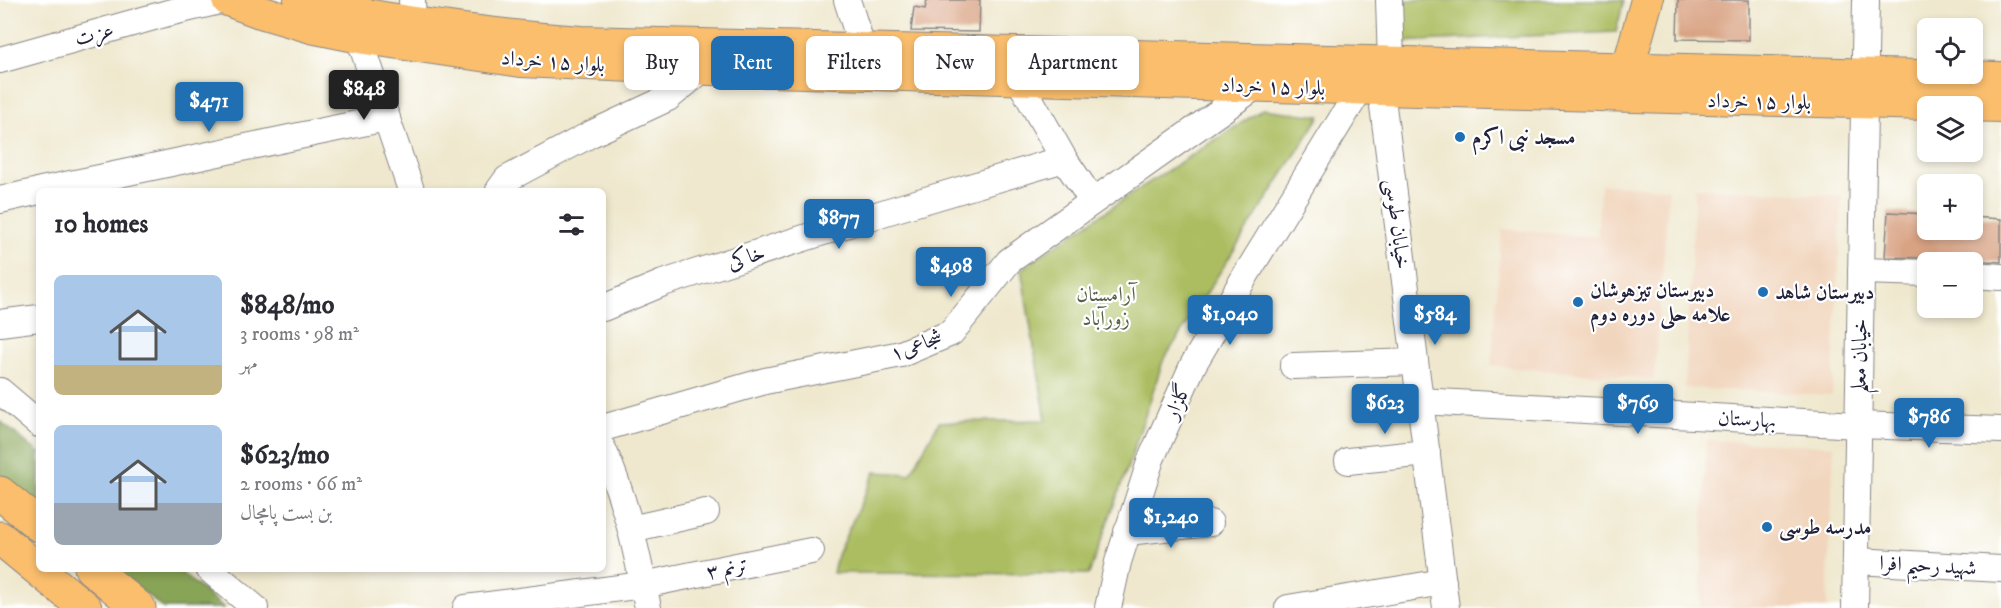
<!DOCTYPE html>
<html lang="en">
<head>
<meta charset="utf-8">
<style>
  :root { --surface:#fff; --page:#f7f7f7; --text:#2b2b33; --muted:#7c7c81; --accent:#1f6fb2 }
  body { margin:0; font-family:"IM FELL DW Pica",Amiri,serif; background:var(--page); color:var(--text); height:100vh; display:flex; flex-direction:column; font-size:22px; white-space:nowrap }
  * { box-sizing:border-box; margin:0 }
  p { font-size:20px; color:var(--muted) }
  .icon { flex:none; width:33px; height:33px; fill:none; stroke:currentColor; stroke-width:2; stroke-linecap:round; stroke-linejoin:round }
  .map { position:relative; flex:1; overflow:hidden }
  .side { position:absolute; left:36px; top:188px; width:570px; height:384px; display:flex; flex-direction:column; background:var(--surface); border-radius:9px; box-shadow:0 3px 9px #0003 }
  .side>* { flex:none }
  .guide { position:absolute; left:624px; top:36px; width:570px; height:54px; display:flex; gap:12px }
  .controls { position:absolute; left:1917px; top:18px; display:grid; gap:12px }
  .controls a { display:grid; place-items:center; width:66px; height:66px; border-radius:9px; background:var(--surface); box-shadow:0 3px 9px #0003; font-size:30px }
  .price { position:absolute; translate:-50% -51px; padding:0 14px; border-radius:6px; background:var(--accent); color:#fff; font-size:20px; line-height:39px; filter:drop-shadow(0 2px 3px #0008) }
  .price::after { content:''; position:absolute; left:50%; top:36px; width:18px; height:14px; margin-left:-9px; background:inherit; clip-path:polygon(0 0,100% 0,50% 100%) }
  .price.on { background:#222; color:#fff }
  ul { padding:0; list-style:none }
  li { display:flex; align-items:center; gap:18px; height:150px; padding:0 18px }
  li span { display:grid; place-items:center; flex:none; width:168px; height:120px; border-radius:9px; color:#555 }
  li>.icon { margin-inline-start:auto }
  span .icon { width:72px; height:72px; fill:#fffc; stroke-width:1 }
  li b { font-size:26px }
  h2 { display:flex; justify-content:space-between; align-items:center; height:72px; padding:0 18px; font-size:26px }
  .chip { padding:0 21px; border-radius:9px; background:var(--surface); box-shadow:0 3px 9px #0003; font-size:21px; line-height:54px }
  .chip.on { background:var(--accent); color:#fff }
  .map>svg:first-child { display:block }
  .built { fill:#f1d5bd }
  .green { fill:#abbd61; stroke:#66704e; stroke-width:1.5 }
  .forest { fill:#88a457; stroke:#556349; stroke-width:1.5 }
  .building { fill:#d9a383 }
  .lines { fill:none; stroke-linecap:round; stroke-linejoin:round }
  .minor-casing { stroke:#888584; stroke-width:28 }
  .major-casing { stroke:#888584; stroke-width:34 }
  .highway-casing { stroke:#888584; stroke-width:35 }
  .minor { stroke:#fff; stroke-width:26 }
  .major { stroke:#fabe6d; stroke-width:32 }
  .highway { stroke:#fabe6d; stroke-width:33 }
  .poi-dot { fill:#1f6fb2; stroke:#fff; stroke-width:2 }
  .labels { text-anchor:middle; stroke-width:4.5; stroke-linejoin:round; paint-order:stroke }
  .street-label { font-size:21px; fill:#22223b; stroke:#fff }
  .poi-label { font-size:21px; font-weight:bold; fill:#22223b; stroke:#fff; text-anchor:start }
  .park-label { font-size:21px; fill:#59604a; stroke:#fff }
</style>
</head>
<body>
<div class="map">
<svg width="2001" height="608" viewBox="0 0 2001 608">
  <rect width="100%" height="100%" fill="#fff"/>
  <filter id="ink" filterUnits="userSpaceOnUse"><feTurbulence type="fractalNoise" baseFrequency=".0167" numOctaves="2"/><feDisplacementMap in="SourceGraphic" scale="12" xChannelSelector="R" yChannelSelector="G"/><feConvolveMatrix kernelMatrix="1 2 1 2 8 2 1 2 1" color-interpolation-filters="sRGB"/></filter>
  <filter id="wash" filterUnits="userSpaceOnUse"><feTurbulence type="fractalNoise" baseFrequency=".008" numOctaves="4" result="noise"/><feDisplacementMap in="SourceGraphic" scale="24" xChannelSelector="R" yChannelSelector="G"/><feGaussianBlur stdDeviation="1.35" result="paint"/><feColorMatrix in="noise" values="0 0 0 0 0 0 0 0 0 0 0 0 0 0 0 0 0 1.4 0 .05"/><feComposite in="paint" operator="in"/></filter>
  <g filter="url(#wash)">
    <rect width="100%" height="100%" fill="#efe8ce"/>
    <!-- built -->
    <g class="built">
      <polygon points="1601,184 1669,189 1654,379 1491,366 1502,229 1597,237"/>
      <polygon points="1695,188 1842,196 1832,395 1685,388"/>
      <polygon points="1706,440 1834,446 1827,608 1700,608"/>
    </g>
    <!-- green -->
    <g class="green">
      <polygon points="1397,0 1624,0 1616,32 1399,42"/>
      <polygon points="1263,109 1320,116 1163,361 1131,458 1089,574 833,573 837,555 875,472 910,474 939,422 1046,420 1021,269 1142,187"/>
    </g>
    <!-- forest -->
    <g class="forest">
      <polygon points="0,421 39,453 39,506 0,474"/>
      <polygon points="115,569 177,569 224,608 163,608"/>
    </g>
    <g id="blocks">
      <!-- building -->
      <g class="building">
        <polygon points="927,0 980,0 979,32 911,31 914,7 925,9"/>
        <polygon points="1678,0 1749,0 1749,40 1677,39"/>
        <polygon points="1888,212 1928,214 1928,230 1972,230 1972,217 2001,219 2001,262 1973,260 1964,262 1938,262 1928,258 1885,257"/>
      </g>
    </g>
  </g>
  <g filter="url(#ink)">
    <use href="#blocks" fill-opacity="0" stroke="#888584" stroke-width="1.5"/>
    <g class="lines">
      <defs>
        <g id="minor">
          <polyline points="412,0 413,23"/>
          <polyline points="847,0 863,50"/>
          <polyline points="1389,0 1391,63"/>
          <polyline points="359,37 411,190"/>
          <polyline points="0,60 168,13 224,0"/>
          <polyline points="1018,78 1064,159 1092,200"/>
          <polyline points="1381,90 1446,608"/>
          <path d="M 41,190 C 156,167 271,141 387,118"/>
          <polyline points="499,190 507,179 591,134 668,98 703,69"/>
          <polyline points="0,200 39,191"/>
          <polyline points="1861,271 1928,273"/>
          <polyline points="1972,275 2001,277"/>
          <polyline points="603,308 663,283 889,211 1064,159"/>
          <polyline points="0,323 39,318"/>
          <polyline points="1293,366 1415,362"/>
          <polyline points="0,391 39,424"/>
          <polyline points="1420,401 1858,425 2001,430"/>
          <polyline points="603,428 765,381 901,354 951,333 1009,261 1256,86"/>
          <path d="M 603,449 C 626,500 637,553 648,608"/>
          <polyline points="1348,461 1427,453"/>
          <polyline points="631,529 706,512"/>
          <polyline points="1127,532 1210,523"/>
          <polyline points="1856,561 2001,569"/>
          <polyline points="208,568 255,608"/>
          <polyline points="466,608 643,585 811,551"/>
          <polyline points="1108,608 1118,562 1151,459 1193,365 1247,273 1360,89"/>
          <polyline points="1288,608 1443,582"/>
          <polyline points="1855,608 1866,0"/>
        </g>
        <g id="major">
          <polyline points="228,0 260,12 311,27 365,38 521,61 678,68 1197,84 2001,106"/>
          <path d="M 300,0 C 335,11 372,16 408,22 C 466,31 523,38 581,42 L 2001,78"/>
          <polyline points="1628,68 1647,0"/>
        </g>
        <g id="highway">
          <polyline points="0,493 39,525"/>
          <polyline points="0,538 85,608"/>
          <polyline points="91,568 139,608"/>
        </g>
      </defs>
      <!-- minor casing -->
      <use href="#minor" class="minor-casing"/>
      <!-- major casing -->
      <use href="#major" class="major-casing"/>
      <!-- highway casing -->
      <use href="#highway" class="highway-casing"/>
      <!-- minor -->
      <use href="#minor" class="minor"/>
      <!-- major -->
      <use href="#major" class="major"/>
      <!-- highway -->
      <use href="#highway" class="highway"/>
    </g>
  </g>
  <!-- markers -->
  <g class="poi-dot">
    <circle cx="1460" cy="137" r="6"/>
    <circle cx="1763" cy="292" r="6"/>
    <circle cx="1578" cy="302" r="6"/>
    <circle cx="1767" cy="527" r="6"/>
  </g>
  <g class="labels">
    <!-- street labels -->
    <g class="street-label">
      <text transform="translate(94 34) rotate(-15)" y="7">عزت</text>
      <text transform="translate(553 61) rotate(4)" y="7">بلوار ۱۵ خرداد</text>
      <text transform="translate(1273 86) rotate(2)" y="7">بلوار ۱۵ خرداد</text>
      <text transform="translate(1759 101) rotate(1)" y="7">بلوار ۱۵ خرداد</text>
      <text transform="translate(1398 224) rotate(83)" y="7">خیابان طوسی</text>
      <text transform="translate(746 257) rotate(-18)" y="7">خاکی</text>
      <text transform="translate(916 345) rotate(-20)" y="7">شجاعی۱</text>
      <text transform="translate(1859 356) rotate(-89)" y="7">خیابان معلم</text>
      <text transform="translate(1177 401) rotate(-66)" y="7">گلزار</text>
      <text transform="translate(1747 419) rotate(3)" y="7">بهارستان</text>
      <text transform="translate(1928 565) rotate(3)" y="7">شهید رحیم افرا</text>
      <text transform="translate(727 568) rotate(-11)" y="7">ترنم ۳</text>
    </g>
    <!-- poi labels -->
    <g class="poi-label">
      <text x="1472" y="144">مسجد نبی اکرم</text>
      <text x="1590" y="297">دبیرستان تیزهوشان<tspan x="1590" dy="24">علامه حلی دوره دوم</tspan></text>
      <text x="1775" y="299">دبیرستان شاهد</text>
      <text x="1779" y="534">مدرسه طوسی</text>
    </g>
    <!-- park labels -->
    <g class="park-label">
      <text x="1106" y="301">آرامستان<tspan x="1106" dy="24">زورآباد</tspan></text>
    </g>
  </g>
</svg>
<div class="controls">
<a><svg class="icon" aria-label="locate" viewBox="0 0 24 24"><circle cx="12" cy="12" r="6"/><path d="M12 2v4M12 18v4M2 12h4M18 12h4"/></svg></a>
<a><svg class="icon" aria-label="layers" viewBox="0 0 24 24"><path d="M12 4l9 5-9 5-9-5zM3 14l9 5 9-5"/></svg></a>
<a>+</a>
<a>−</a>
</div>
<b class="price on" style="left:364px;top:121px">$848</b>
<b class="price" style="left:209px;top:133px">$471</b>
<b class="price" style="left:839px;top:250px">$877</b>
<b class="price" style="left:951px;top:298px">$498</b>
<b class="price" style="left:1230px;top:346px">$1,040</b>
<b class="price" style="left:1435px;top:346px">$584</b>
<b class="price" style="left:1385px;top:435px">$623</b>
<b class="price" style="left:1638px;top:435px">$769</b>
<b class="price" style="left:1929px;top:449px">$786</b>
<b class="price" style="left:1171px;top:549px">$1,240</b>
<div class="guide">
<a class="chip">Buy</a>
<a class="chip on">Rent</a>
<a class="chip">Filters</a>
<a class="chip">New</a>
<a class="chip">Apartment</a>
</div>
<section class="side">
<h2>10 homes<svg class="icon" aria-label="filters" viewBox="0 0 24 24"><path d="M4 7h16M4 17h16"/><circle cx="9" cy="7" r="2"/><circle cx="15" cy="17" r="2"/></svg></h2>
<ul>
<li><span style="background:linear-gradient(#a9c7e8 75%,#c2b280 0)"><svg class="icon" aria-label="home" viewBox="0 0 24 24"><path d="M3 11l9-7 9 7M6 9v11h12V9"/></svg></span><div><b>$848/mo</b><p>3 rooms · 98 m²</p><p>مهر</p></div></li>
<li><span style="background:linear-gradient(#a9c7e8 65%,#9aa5b1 0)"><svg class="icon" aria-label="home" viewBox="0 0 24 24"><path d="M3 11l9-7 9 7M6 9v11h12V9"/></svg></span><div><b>$623/mo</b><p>2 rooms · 66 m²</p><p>بن بست پامچال</p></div></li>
</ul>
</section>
</div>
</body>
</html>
